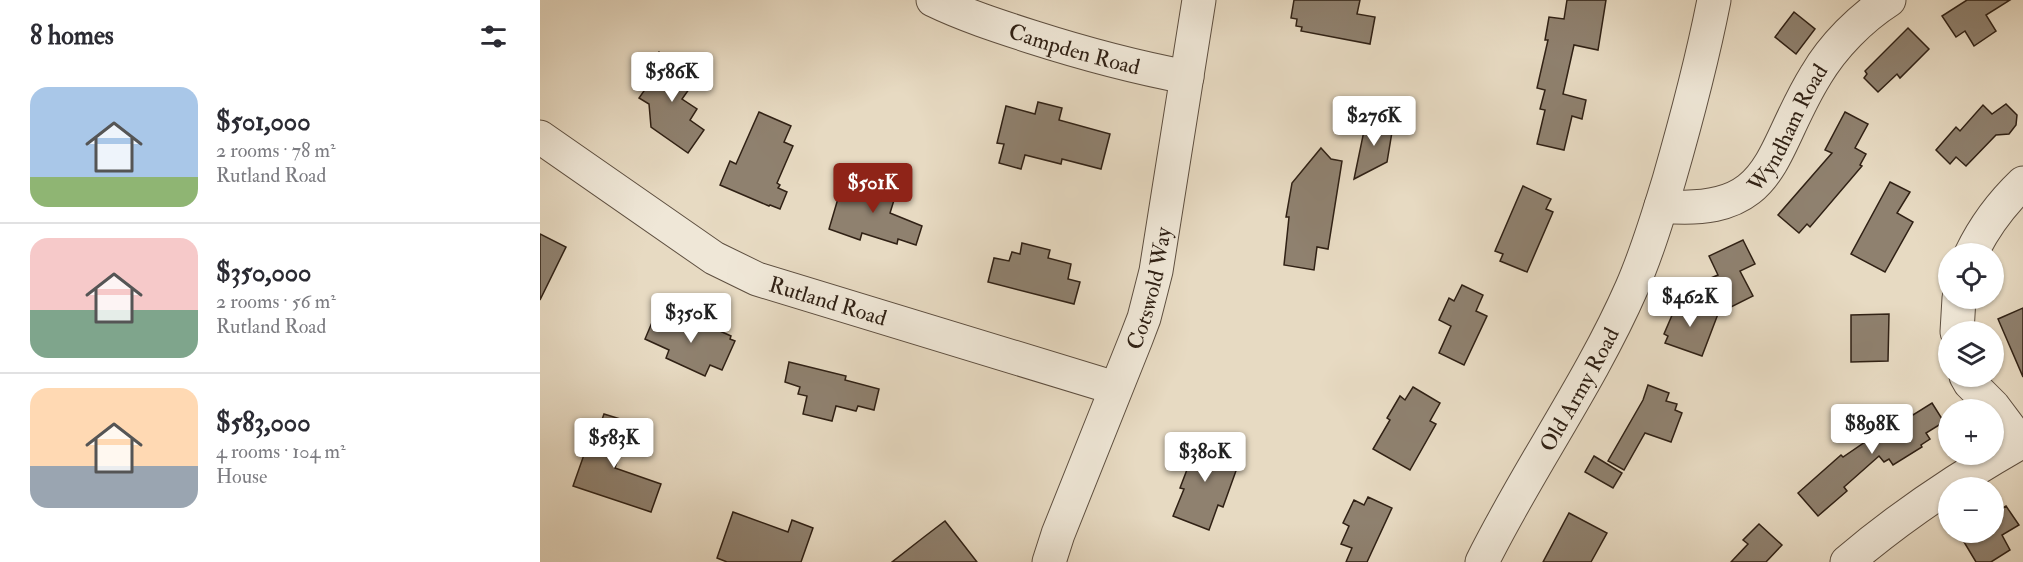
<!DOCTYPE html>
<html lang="en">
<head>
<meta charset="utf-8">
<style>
  :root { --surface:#fff; --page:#f7f7f7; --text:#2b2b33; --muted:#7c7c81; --line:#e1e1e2; --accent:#8f2418 }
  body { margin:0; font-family:"IM FELL Double Pica",serif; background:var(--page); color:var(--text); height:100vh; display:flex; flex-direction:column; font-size:22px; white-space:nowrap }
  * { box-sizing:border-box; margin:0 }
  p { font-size:20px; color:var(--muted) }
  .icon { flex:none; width:33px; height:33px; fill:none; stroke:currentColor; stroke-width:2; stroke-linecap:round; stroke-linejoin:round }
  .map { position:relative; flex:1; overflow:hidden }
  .panel { display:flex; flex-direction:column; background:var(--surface); width:540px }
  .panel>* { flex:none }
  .controls { position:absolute; left:1398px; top:243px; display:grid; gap:12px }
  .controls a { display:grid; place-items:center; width:66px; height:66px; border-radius:50%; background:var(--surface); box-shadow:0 2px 4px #0004; font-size:30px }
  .price { position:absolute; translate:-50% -51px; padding:0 14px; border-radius:6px; background:#fff; color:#222; font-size:20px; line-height:39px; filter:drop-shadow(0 2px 3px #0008) }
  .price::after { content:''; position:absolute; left:50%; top:36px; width:18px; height:14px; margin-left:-9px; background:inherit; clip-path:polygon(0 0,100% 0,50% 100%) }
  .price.active { background:var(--accent); color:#fff }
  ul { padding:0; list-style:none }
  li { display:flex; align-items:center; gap:18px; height:150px; padding:0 30px }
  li+li { border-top:2px solid var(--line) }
  li span { display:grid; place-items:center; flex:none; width:168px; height:120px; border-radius:18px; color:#555 }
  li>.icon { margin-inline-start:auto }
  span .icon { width:72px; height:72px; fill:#fffc; stroke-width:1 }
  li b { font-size:26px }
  h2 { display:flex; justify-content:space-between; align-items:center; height:72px; padding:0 30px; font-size:26px }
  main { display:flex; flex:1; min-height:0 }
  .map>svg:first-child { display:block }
  .building { fill:#8f816f; stroke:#302115; stroke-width:1.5 }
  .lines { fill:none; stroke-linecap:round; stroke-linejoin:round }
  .minor-casing { stroke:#5e4f40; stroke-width:35 }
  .minor { stroke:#efe7d7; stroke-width:33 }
  .labels { text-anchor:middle; stroke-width:4.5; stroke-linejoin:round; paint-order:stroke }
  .street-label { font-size:22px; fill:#302115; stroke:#efe7d7 }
</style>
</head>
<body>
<main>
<section class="panel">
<h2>8 homes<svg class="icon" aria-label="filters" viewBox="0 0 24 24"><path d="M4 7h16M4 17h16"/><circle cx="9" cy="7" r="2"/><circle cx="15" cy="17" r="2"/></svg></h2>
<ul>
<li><span style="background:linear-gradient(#a9c7e8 75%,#8fb573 0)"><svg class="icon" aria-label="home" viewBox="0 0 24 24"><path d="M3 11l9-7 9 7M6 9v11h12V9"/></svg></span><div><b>$501,000</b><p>2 rooms · 78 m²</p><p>Rutland Road</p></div></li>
<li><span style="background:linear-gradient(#f6c9c9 60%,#7fa58c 0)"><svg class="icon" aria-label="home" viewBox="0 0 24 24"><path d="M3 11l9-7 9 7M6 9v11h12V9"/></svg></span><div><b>$350,000</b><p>2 rooms · 56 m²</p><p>Rutland Road</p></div></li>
<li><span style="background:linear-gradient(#ffd9b3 65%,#9aa5b1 0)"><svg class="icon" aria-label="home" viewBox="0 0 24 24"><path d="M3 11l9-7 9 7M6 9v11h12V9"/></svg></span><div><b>$583,000</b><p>4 rooms · 104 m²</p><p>House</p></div></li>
</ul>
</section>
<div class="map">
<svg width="1483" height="562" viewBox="0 0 1483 562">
  <rect width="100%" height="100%" fill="#e7dac2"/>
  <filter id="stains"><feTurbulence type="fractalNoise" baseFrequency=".00333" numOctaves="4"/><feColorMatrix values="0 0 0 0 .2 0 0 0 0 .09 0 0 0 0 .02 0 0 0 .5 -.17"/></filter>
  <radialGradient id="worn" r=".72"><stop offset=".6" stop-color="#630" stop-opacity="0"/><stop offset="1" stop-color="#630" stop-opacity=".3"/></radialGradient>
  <!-- building -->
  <g class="building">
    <polygon points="754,0 820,0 817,14 835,17 830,44 761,31 762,27 756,26 757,19 751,18"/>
    <polygon points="1027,0 1066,0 1058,50 1034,45 1023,94 1046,100 1042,119 1032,116 1024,150 997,144 1005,110 1000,109 1005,90 997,88 1008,40 1005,40 1009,17 1024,19"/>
    <polygon points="1427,0 1470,0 1446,15 1456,31 1434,46 1425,31 1416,37 1402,16"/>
    <polygon points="1254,12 1275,29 1256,54 1235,37"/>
    <polygon points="1368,28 1389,49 1360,78 1357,74 1338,92 1324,78 1327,74 1325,71"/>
    <polygon points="119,52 157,78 142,99 157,109 150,120 164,130 148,153 111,127 109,104 99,98 116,74 107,68"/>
    <polygon points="498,102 522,108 519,120 570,134 561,169 522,159 521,164 485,155 481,169 459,163 464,144 457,143 466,106 495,114"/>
    <polygon points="1466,104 1477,115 1476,125 1469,134 1456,135 1426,166 1416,157 1410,164 1396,150 1416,127 1420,131 1443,105 1452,114"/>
    <polygon points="219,112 251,126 244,142 253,146 237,183 240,185 238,188 247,192 240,209 230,205 229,206 180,185 190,161 196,164"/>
    <polygon points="1305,112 1328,124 1315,148 1326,154 1320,165 1322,166 1270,227 1267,224 1259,233 1238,215 1292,153 1285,150"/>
    <polygon points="826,121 853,126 847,162 814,179"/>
    <polygon points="781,148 791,159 802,161 788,249 777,247 774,270 744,265 749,217 746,217 752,183"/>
    <polygon points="331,175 359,184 350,213 382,226 376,245 358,239 357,244 322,233 320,240 289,229 302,185 326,193"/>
    <polygon points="1350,182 1370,192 1357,213 1373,222 1345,272 1311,254"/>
    <polygon points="983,186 1011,199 1006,209 1013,212 987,272 960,261 963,254 955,251"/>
    <polygon points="0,234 26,247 0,300"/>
    <polygon points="1203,240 1215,264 1200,271 1213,296 1181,312 1166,280 1178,275 1169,256"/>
    <polygon points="482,243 510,250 508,258 531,264 528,279 540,282 534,304 448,282 454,258 469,261 472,252 480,254"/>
    <polygon points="922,285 943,295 936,311 947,316 924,365 899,353 911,326 899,320 909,298 914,301"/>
    <polygon points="1139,299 1178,314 1162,356 1125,343 1128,336 1124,334"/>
    <polygon points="1483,308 1483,377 1458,319"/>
    <polygon points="116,313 158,331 162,323 191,336 190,339 195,341 182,370 170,365 165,376 126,358 129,350 105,339"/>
    <polygon points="1349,314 1348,361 1311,362 1311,315"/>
    <polygon points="249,362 306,376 305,380 339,389 334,410 318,406 316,411 296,406 292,421 263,414 267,396 258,394 260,387 245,382"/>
    <polygon points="1108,385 1129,393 1126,401 1137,404 1135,410 1142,413 1131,442 1105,433 1084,470 1068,461 1103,400"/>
    <polygon points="873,387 900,403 890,421 896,424 870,470 833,449 850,420 847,418 860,396 865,400"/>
    <polygon points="1392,403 1404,422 1386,433 1390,439 1381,445 1382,447 1353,465 1349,459 1344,462 1339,456 1304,487 1307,491 1278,516 1258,493 1301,455 1303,457 1338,433 1335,429 1368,408 1373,415"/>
    <polygon points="64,414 90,422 75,468 121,484 111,512 33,486 46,449 51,450"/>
    <polygon points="661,433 688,444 681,462 697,468 683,507 678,505 669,530 633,516 644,489 640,488"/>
    <polygon points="1054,456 1082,473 1073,488 1045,472"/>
    <polygon points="828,497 852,508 827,562 806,562 812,548 801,544 809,526 803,523 814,500 824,505"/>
    <polygon points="1466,506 1479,525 1462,535 1470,550 1451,562 1436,562 1418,532 1454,532 1454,513"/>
    <polygon points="193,512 248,532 252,520 273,528 261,562 187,562 177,558"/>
    <polygon points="1029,513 1067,533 1051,562 1003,562"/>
    <polygon points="405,521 437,562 352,562 384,537"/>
    <polygon points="1219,524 1242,545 1226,562 1191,562 1208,544 1203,540"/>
  </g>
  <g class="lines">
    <defs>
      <g id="minor">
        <path id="s1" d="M 393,0 C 424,15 458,26 492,37 C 542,53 594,67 647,77"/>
        <path id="s2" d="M 0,137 L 174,258 L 217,279 L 575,388"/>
        <path id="s3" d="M 1121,206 C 1237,217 1228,152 1276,75 C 1293,46 1321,18 1349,0"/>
        <path d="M 1431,254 C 1444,227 1462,203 1483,183"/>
        <polyline points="1417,332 1419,298"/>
        <polyline points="1426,376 1430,383 1453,406 1480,442"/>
        <path id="s4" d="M 509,562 L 518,534 L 596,339 L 604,318 L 616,271 L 659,0"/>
        <path id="s5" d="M 942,562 C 988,469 1050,383 1092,287 C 1107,253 1118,216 1129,180 C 1146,121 1162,61 1174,0"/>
        <path d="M 1307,562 C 1361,516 1421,476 1483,441"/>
      </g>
    </defs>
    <!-- minor casing -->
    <use href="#minor" class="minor-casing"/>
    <!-- minor -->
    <use href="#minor" class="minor"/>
  </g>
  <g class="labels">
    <!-- street labels -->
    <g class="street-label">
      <text dy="8" stroke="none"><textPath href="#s1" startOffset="150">Campden Road</textPath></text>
      <text dy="8" stroke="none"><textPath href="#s3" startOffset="165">Wyndham Road</textPath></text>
      <text dy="8" stroke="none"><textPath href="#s4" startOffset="292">Cotswold Way</textPath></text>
      <text dy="8" stroke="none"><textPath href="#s2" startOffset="334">Rutland Road</textPath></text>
      <text dy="8" stroke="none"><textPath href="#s5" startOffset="198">Old Army Road</textPath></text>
    </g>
  </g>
  <rect width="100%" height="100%" filter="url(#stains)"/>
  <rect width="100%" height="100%" fill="url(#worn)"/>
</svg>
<div class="controls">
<a><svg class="icon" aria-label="locate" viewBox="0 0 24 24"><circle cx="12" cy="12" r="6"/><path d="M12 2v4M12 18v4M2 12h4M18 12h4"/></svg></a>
<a><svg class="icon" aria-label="layers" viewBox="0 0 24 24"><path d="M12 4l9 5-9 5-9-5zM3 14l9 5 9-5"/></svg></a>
<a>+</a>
<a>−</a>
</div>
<b class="price" style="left:132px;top:103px">$586K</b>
<b class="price" style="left:834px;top:147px">$276K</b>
<b class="price active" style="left:333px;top:214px">$501K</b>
<b class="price" style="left:1150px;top:328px">$462K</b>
<b class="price" style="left:151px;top:344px">$350K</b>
<b class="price" style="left:1332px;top:455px">$898K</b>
<b class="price" style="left:74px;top:469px">$583K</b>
<b class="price" style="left:665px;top:483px">$380K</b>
</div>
</main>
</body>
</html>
